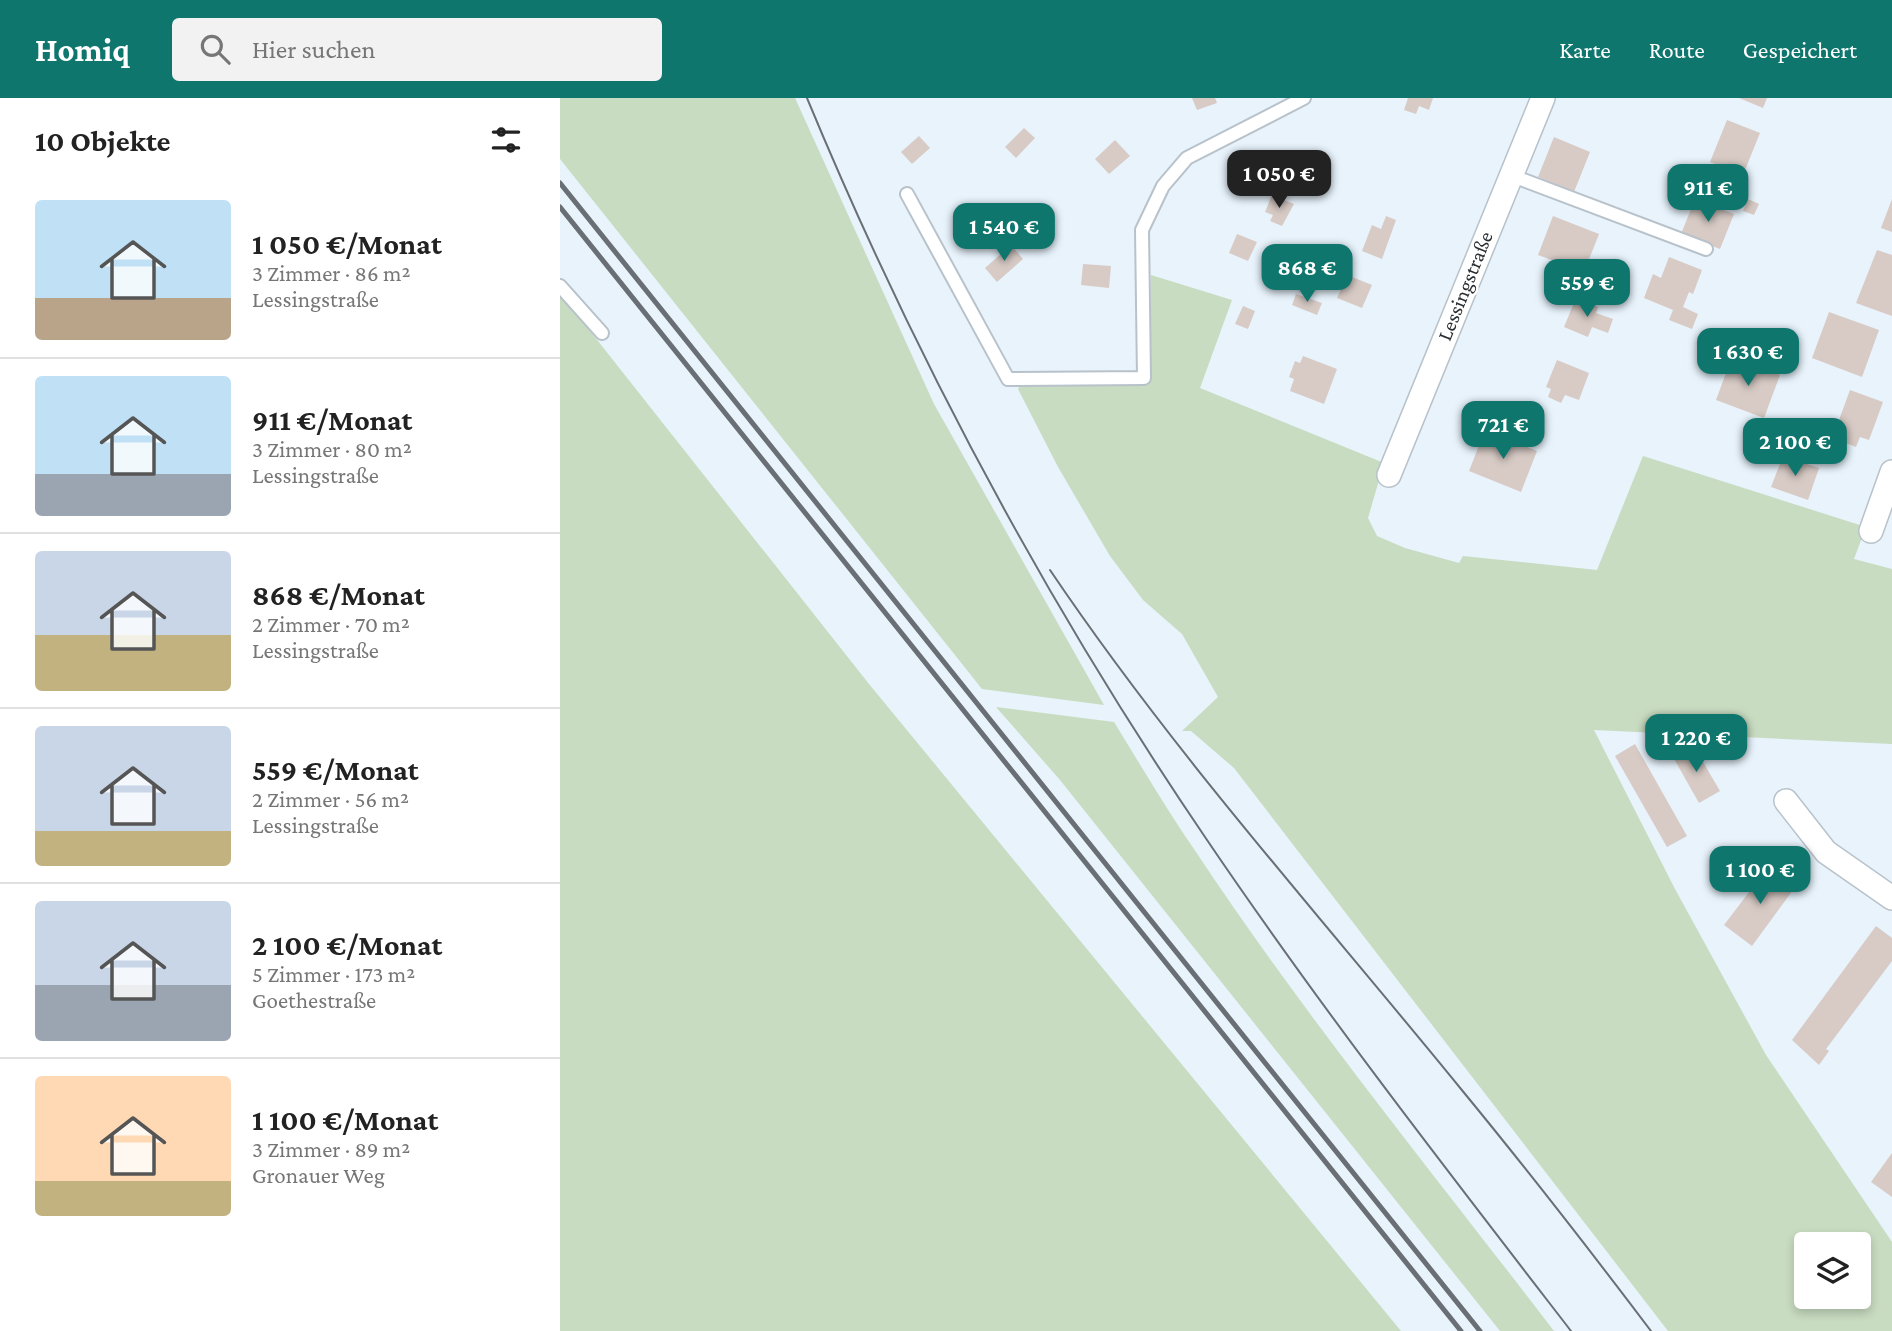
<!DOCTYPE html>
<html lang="de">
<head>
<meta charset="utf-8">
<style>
  :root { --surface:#fff; --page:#f2f2f2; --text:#222; --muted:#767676; --line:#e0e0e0; --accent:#0f766e }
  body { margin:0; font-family:"Crimson Pro",serif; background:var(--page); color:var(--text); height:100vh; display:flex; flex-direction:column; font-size:26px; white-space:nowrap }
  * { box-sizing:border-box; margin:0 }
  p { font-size:23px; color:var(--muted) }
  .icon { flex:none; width:38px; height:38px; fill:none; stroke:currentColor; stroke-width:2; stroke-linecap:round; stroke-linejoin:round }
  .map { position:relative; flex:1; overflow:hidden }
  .sheet { display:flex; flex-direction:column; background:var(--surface); width:560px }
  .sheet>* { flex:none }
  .tools { position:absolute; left:1234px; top:1134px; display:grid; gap:14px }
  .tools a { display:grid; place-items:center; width:77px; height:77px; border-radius:7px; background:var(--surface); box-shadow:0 4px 10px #0003; font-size:35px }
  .price { position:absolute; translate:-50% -60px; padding:0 16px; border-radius:14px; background:var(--accent); color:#fff; font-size:23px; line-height:46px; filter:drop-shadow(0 2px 4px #0008) }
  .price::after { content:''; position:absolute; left:50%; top:42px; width:21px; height:16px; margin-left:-10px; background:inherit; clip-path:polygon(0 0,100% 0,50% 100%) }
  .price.on { background:#222; color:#fff }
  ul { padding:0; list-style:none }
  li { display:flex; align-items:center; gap:21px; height:175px; padding:0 35px }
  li+li { border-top:2px solid var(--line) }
  li span { display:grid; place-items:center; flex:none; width:196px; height:140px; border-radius:7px; color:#555 }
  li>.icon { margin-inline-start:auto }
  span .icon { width:84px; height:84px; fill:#fffc; stroke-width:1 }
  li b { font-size:30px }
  h2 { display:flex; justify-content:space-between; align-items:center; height:84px; padding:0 35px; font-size:30px }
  header { display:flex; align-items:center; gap:42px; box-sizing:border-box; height:98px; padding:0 35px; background:var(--accent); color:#fff }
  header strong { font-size:33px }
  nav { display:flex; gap:38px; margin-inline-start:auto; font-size:24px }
  .search { width:490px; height:63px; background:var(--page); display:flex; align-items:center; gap:18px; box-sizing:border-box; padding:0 24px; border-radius:7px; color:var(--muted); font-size:26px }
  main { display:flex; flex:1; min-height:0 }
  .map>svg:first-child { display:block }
  .green { fill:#c8dcc1; fill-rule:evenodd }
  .building { fill:#d8cbc6 }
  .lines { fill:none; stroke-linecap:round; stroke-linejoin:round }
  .lane-casing { stroke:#b8c2ca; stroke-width:16 }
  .street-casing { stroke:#b8c2ca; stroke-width:26 }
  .lane { stroke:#fff; stroke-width:12 }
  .street { stroke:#fff; stroke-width:23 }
  .tram { stroke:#696f74; stroke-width:2 }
  .rail { stroke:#696f74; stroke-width:5 }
  .labels { text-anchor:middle; stroke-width:5; stroke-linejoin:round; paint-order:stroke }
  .street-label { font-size:21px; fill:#2b2f32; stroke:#fff }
</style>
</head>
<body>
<header>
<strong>Homiq</strong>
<div class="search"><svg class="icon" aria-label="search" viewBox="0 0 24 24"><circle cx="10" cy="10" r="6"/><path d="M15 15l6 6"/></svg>Hier suchen</div>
<nav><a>Karte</a><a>Route</a><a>Gespeichert</a></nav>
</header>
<main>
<section class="sheet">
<h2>10 Objekte<svg class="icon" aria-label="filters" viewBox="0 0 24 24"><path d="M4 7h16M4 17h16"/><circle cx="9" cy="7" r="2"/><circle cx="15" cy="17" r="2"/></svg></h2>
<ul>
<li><span style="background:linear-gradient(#bfe0f5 70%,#b9a48a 0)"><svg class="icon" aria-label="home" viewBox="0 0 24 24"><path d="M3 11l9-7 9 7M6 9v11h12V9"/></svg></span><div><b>1 050 €/Monat</b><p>3 Zimmer · 86 m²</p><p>Lessingstraße</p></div></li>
<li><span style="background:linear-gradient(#bfe0f5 70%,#9aa5b1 0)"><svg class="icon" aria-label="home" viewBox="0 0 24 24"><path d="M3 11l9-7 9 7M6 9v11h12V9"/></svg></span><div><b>911 €/Monat</b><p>3 Zimmer · 80 m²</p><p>Lessingstraße</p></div></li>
<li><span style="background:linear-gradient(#c9d6e8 60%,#c2b280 0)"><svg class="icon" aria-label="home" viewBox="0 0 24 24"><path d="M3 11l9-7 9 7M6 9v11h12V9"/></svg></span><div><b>868 €/Monat</b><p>2 Zimmer · 70 m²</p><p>Lessingstraße</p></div></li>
<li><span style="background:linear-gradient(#c9d6e8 75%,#c2b280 0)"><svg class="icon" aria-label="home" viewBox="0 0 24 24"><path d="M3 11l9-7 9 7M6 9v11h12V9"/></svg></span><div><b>559 €/Monat</b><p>2 Zimmer · 56 m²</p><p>Lessingstraße</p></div></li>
<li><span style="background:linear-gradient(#c9d6e8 60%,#9aa5b1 0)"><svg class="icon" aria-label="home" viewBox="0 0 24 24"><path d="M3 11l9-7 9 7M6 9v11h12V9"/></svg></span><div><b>2 100 €/Monat</b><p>5 Zimmer · 173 m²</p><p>Goethestraße</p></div></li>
<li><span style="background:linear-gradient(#ffd9b3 75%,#c2b280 0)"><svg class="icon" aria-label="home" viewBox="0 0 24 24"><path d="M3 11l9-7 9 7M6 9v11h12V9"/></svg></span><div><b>1 100 €/Monat</b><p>3 Zimmer · 89 m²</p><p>Gronauer Weg</p></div></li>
</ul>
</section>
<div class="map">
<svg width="1332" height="1233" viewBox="0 0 1332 1233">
  <rect width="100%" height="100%" fill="#e8f3fc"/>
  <!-- green -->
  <g class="green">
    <polygon points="0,0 235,0 374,306 544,607 422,591 0,61"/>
    <path d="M 591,177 L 672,202 L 640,290 L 824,365 L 808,420 L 817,438 L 845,450 L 899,465 L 903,458 L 1037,472 L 1083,358 L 1306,429 L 1294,461 L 1332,471 L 1332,646 L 1034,632 L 1115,791 L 1206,957 L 1332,1144 L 1332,1233 L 1108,1233 L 674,670 L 631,633 L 622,633 L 658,599 L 622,536 L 583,502 L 550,458 L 498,369 L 458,291 L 461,286 L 588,283 ZM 1246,1146 L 1298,1146 L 1298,1199 L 1246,1199 Z"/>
    <polygon points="0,195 309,586 841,1233 0,1233"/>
    <path d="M 436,609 L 554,624 C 581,668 607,712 636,754 C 746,920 873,1075 994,1233 L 940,1233 L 500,682 Z"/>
  </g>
  <!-- building -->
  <g class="building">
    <polygon points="632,0 655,0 657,5 637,12"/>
    <polygon points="848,0 873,0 869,12 859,8 856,16 844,12"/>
    <polygon points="1179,0 1207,0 1203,10"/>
    <polygon points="1167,22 1200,35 1183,77 1150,64"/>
    <polygon points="464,30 475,40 456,60 445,49"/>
    <polygon points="359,38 370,50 352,66 341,54"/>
    <polygon points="994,39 1030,54 1014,94 978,79"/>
    <polygon points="555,42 570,58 549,76 535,61"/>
    <polygon points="1168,89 1183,95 1178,110 1163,104"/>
    <polygon points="712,97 734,106 722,128 710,123 713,117 705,114"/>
    <polygon points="1135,101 1174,116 1160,151 1121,136"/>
    <polygon points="1188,101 1199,106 1194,117 1183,113"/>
    <polygon points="1332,101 1332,134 1321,130"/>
    <polygon points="826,118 836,122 822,161 802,153 812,127 821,131"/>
    <polygon points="993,118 1039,136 1024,174 978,157"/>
    <polygon points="677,136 697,144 688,163 669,155"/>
    <polygon points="451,147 463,161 437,184 425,170"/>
    <polygon points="1317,152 1332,157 1332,218 1296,205"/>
    <polygon points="1109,159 1142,172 1133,196 1129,194 1123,209 1138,216 1132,231 1109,222 1113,212 1084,200 1093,176 1101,180"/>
    <polygon points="523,166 551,168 549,190 521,187"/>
    <polygon points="787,177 812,187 802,210 777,200"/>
    <polygon points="736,196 762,205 757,217 732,207"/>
    <polygon points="1016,200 1038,209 1036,215 1053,221 1048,235 1032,229 1028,239 1004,229"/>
    <polygon points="683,208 695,213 688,231 675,226"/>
    <polygon points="1269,214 1319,232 1302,279 1252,260"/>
    <polygon points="743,258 777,271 764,306 730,293 734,281 729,279 735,263 740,265"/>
    <polygon points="1172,259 1220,277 1204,320 1156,302"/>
    <polygon points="997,262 1029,275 1019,302 1005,297 1001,305 988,299 991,291 986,289"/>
    <polygon points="1290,292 1323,304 1309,342 1300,339 1296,349 1278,342 1282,332 1276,330"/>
    <polygon points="925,332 977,353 961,394 909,373"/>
    <polygon points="1223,358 1259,370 1248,402 1211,389"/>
    <polygon points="1075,646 1127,738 1107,749 1055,658"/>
    <polygon points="1133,647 1160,693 1139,705 1113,659"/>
    <polygon points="1209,768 1236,788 1192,848 1164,827"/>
    <polygon points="1316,828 1332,840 1332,863 1266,951 1269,953 1259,967 1232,942"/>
    <polygon points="1332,1055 1332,1099 1311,1084"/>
  </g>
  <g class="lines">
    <defs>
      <g id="lane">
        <polyline points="950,77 1146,151"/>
        <polyline points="347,96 448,281 584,280 582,132 603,88 627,60 744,0"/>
        <polyline points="0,188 42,235"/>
      </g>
      <g id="street">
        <polyline points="829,377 983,0"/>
        <polyline points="1311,433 1332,374"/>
        <polyline points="1226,703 1266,754 1332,800"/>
      </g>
    </defs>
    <!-- lane casing -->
    <use href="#lane" class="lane-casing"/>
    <!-- street casing -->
    <use href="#street" class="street-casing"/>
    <!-- lane -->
    <use href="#lane" class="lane"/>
    <!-- street -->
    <use href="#street" class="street"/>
    <!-- tram -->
    <g class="tram">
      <path d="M 247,0 C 354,258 488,508 645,739 C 760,909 886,1071 1011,1233"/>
      <path d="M 490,472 C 614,656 762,820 901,991 C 966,1070 1029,1151 1091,1233"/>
    </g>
    <!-- rail -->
    <g class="rail">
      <polyline points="0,85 920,1233"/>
      <polyline points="0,109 901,1233"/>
    </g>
  </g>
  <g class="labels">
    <!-- street labels -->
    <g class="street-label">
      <text transform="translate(905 188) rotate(-68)" y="7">Lessingstraße</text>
    </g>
  </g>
</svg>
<div class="tools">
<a><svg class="icon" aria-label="layers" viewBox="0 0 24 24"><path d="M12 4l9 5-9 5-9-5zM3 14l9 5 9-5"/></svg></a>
</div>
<b class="price on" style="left:719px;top:112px">1 050 €</b>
<b class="price" style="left:1148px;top:126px">911 €</b>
<b class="price" style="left:444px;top:165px">1 540 €</b>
<b class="price" style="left:747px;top:206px">868 €</b>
<b class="price" style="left:1027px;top:221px">559 €</b>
<b class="price" style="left:1188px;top:290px">1 630 €</b>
<b class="price" style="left:943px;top:363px">721 €</b>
<b class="price" style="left:1235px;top:380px">2 100 €</b>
<b class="price" style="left:1136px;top:676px">1 220 €</b>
<b class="price" style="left:1200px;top:808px">1 100 €</b>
</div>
</main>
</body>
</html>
